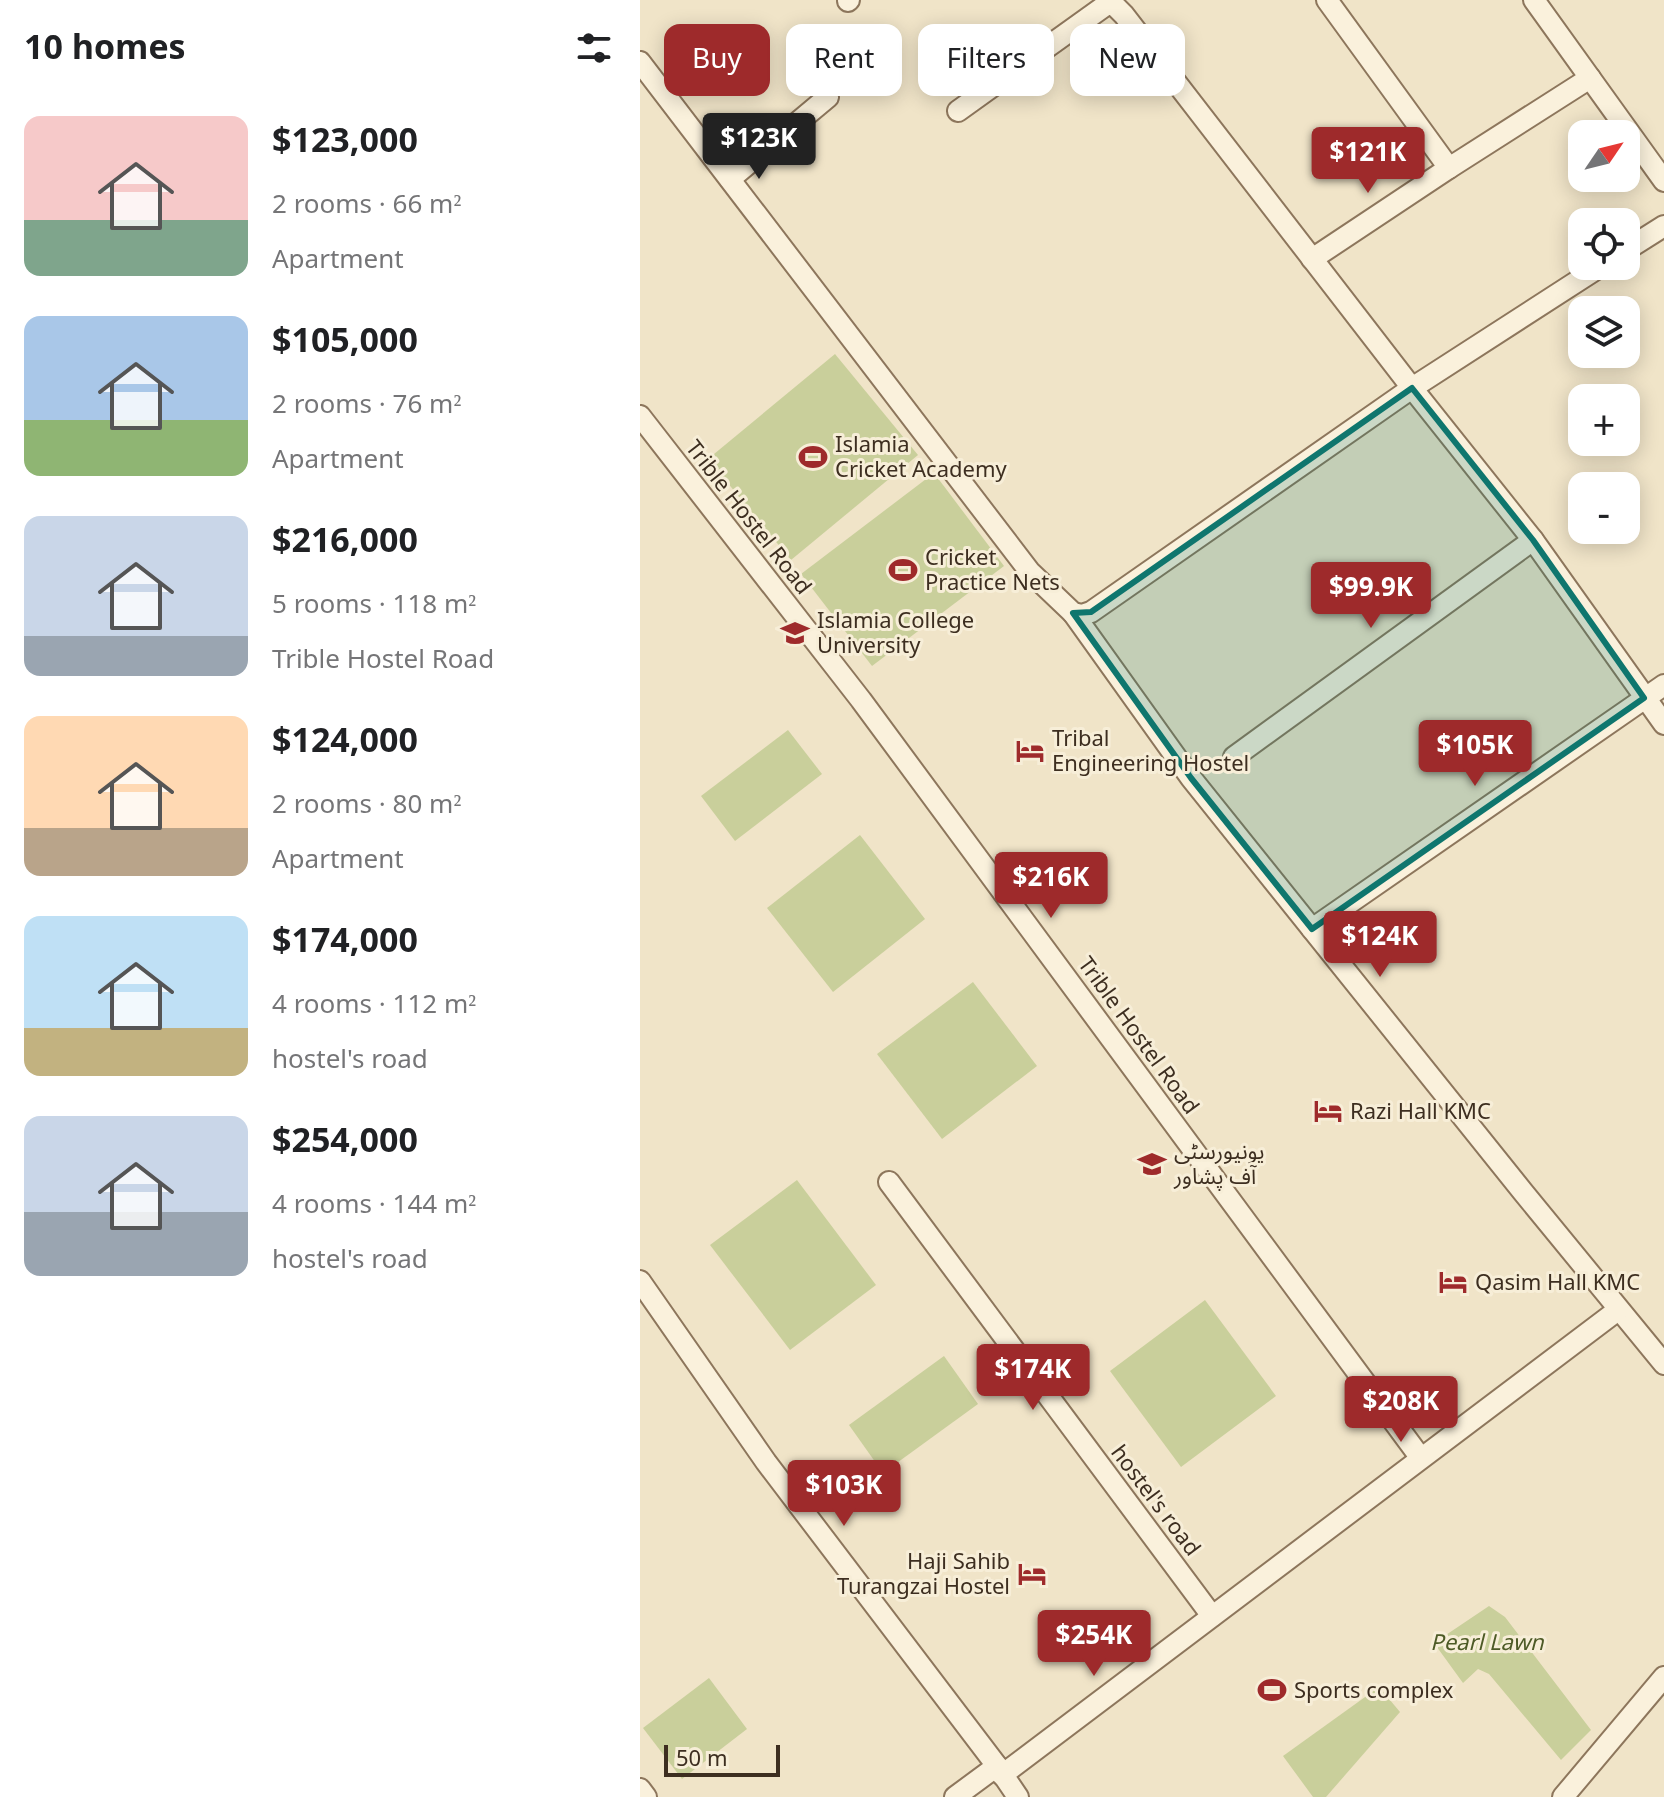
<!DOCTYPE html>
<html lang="en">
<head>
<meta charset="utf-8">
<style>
  :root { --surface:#fff; --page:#f6f6f6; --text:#202124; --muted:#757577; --accent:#9e2a2b }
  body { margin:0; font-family:Georgia,"Noto Sans Arabic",serif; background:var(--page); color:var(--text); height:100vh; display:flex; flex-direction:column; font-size:30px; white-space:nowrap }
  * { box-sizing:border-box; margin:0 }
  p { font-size:26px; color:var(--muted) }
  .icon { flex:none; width:44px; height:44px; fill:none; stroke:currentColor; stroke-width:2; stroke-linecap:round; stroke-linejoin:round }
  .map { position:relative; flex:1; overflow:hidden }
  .drawer { display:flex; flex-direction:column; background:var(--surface); width:640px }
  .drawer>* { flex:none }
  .top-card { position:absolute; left:24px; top:24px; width:760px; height:72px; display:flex; gap:16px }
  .needle { width:52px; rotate:55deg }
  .buttons { position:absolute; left:928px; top:120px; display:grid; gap:16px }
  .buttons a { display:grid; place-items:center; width:72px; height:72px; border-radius:16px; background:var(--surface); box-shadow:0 4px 20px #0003; font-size:40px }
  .scale { position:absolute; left:24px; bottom:20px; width:116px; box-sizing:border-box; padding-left:8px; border:4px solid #3d2e20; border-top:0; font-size:22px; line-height:28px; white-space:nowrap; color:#3d2e20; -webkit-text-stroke:6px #f7eed8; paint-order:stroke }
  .price { position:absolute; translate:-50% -68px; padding:0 18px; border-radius:8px; background:var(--accent); color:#fff; font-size:26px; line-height:52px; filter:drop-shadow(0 2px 4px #0008) }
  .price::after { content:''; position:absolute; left:50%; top:48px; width:24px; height:18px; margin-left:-12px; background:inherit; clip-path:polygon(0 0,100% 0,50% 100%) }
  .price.on { background:#222; color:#fff }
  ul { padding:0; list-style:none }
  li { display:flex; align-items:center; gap:24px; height:200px; padding:0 24px }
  li span { display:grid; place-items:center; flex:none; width:224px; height:160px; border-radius:16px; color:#555 }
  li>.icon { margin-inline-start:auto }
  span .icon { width:96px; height:96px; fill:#fffc; stroke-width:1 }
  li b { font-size:34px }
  h2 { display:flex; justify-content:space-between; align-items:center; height:96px; padding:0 24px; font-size:34px }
  .chip { padding:0 28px; border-radius:16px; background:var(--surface); box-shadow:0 4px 20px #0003; font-size:28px; line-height:72px }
  .chip.on { background:var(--accent); color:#fff }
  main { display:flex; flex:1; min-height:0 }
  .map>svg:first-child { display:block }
  .green { fill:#c9cf9b }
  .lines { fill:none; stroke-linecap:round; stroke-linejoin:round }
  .minor-casing { stroke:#8d765c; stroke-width:24 }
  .minor { stroke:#faf1dc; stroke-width:20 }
  .marked { fill:#0f766e; fill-opacity:0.2; stroke:#0f766e; stroke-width:6; stroke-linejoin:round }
  .labels { text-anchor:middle; stroke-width:6; stroke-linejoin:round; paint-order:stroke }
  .poi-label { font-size:22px; fill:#3d2e20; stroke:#f7eed8; text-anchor:start }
  .street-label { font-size:22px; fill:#3d2e20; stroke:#f7eed8 }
  .park-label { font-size:22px; font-style:italic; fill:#4d5a26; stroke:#f7eed8 }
</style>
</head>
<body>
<main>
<section class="drawer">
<h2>10 homes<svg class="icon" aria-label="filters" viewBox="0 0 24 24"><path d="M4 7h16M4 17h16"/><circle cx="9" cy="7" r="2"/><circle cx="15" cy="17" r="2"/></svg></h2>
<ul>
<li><span style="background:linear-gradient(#f6c9c9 65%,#7fa58c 0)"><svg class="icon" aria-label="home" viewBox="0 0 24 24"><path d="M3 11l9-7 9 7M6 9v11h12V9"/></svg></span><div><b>$123,000</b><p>2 rooms · 66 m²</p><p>Apartment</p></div></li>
<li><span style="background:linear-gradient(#a9c7e8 65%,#8fb573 0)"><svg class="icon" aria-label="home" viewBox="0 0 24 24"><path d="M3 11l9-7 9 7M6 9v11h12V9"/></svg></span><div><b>$105,000</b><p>2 rooms · 76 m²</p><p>Apartment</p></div></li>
<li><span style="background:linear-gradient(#c9d6e8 75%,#9aa5b1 0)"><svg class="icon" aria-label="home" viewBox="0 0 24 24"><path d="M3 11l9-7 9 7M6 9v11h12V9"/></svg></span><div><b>$216,000</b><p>5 rooms · 118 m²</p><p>Trible Hostel Road</p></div></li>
<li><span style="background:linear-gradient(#ffd9b3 70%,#b9a48a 0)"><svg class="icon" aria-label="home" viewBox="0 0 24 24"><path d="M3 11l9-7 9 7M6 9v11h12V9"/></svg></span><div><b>$124,000</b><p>2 rooms · 80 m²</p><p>Apartment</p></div></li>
<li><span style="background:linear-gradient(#bfe0f5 70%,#c2b280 0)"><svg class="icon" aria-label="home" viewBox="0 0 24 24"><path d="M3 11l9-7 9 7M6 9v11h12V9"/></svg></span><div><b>$174,000</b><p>4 rooms · 112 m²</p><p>hostel's road</p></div></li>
<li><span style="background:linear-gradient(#c9d6e8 60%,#9aa5b1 0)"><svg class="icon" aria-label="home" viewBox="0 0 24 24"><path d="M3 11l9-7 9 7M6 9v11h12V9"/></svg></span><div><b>$254,000</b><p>4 rooms · 144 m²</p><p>hostel's road</p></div></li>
</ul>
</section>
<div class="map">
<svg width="1024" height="1797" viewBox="0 0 1024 1797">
  <rect width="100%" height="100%" fill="#f0e4c8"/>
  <!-- green -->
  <g class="green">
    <polygon points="195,354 278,455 151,560 68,459"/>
    <polygon points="294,473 364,566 232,666 161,574"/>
    <polygon points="148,730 182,774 95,841 61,796"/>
    <polygon points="220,835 285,919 193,992 127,908"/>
    <polygon points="333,982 397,1066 302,1139 237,1054"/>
    <polygon points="157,1180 236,1285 150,1350 70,1245"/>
    <polygon points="565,1300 636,1396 541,1467 470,1371"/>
    <polygon points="304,1356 338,1404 243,1473 209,1425"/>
    <polygon points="849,1606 865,1617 951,1730 921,1760 849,1674 838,1669 823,1683 794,1643"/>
    <polygon points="69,1678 107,1729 42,1779 3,1728"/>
    <polygon points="739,1687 760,1712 686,1797 673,1797 643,1756"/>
  </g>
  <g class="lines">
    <defs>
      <g id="minor">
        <polyline points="687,0 809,168 950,78"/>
        <polyline points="894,0 1024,181"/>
        <polyline points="208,1 209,0"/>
        <polyline points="0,62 390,572 433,613 442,615 451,612 772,388 961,266"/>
        <polyline points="318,111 466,5 474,5 484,15 772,388 893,540 1024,724"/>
        <polyline points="90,179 188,97"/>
        <polyline points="986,250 1024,226"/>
        <polyline points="672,259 809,168"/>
        <polyline points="0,416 221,700 780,1457"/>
        <polyline points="433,613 551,778 883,1192 1024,1364"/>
        <polyline points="594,757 893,540"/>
        <polyline points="672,929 1024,685"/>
        <polyline points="249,1182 572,1616"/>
        <polyline points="0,1281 126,1462 357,1766 378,1797"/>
        <polyline points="362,1775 978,1310"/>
        <polyline points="0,1789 6,1797"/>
        <polyline points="315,1797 357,1766"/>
        <polyline points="923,1797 1024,1677"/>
      </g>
    </defs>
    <!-- minor casing -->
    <use href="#minor" class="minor-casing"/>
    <!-- minor -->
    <use href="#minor" class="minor"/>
  </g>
  <!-- marked area -->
  <path class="marked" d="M 772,388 L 893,540 L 1004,698 L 672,929 L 551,778 L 433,613 L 451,612 Z"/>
  <!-- icons -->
  <defs>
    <symbol id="stadium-bare" viewBox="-9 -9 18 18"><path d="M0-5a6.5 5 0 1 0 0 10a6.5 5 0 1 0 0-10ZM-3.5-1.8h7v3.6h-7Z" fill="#9e2a2b" stroke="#f7eed8" stroke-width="2.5" paint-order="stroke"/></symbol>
    <symbol id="university-bare" viewBox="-9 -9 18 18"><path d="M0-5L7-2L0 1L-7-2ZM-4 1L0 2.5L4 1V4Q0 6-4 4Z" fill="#9e2a2b" stroke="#f7eed8" stroke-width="2.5" paint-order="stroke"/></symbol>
    <symbol id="hotel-bare" viewBox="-9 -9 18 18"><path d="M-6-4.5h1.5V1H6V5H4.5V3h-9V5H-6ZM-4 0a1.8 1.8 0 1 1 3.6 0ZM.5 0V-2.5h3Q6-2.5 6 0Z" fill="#9e2a2b" stroke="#f7eed8" stroke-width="2.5" paint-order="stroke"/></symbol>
  </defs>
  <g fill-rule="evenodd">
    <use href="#stadium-bare" x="153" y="437" width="40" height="40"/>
    <use href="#stadium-bare" x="243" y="550" width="40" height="40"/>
    <use href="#university-bare" x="135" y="613" width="40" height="40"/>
    <use href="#hotel-bare" x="370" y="731" width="40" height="40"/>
    <use href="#hotel-bare" x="668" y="1091" width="40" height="40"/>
    <use href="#university-bare" x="492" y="1144" width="40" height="40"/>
    <use href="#hotel-bare" x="793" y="1262" width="40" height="40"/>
    <use href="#hotel-bare" x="372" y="1554" width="40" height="40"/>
    <use href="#stadium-bare" x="612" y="1670" width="40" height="40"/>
  </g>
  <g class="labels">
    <!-- poi labels -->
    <g class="poi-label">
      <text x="195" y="452">Islamia<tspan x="195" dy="25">Cricket Academy</tspan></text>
      <text x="285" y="565">Cricket<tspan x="285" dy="25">Practice Nets</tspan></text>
      <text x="177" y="628">Islamia College<tspan x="177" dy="25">University</tspan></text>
      <text x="412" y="746">Tribal<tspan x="412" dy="25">Engineering Hostel</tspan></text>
      <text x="710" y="1119">Razi Hall KMC</text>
      <text x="534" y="1159">یونیورسٹی<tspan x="534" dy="25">آف پشاور</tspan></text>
      <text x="835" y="1290">Qasim Hall KMC</text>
      <text x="370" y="1569" text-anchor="end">Haji Sahib<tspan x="370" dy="25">Turangzai Hostel</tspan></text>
      <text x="654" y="1698">Sports complex</text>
    </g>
    <!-- street labels -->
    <g class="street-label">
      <text transform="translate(109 517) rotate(52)" y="8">Trible Hostel Road</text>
      <text transform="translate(499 1035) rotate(54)" y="8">Trible Hostel Road</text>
      <text transform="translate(516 1500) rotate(53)" y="8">hostel's road</text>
    </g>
    <!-- park labels -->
    <g class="park-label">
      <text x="847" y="1650">Pearl Lawn</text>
    </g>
  </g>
</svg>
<div class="buttons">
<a><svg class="needle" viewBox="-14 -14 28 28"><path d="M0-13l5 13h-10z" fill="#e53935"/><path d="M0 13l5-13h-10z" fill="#757577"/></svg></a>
<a><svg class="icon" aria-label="locate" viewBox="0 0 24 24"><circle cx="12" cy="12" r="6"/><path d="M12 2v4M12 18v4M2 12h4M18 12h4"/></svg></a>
<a><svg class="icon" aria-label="layers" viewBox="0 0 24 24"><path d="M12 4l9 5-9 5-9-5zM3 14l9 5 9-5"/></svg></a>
<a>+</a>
<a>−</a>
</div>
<div class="scale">50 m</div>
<b class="price on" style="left:119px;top:181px">$123K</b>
<b class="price" style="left:728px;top:195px">$121K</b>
<b class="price" style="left:731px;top:630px">$99.9K</b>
<b class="price" style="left:835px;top:788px">$105K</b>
<b class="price" style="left:411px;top:920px">$216K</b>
<b class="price" style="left:740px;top:979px">$124K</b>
<b class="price" style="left:393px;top:1412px">$174K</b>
<b class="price" style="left:761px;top:1444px">$208K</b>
<b class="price" style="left:204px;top:1528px">$103K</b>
<b class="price" style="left:454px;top:1678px">$254K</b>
<div class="top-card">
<a class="chip on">Buy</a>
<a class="chip">Rent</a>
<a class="chip">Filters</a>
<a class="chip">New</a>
</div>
</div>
</main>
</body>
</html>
